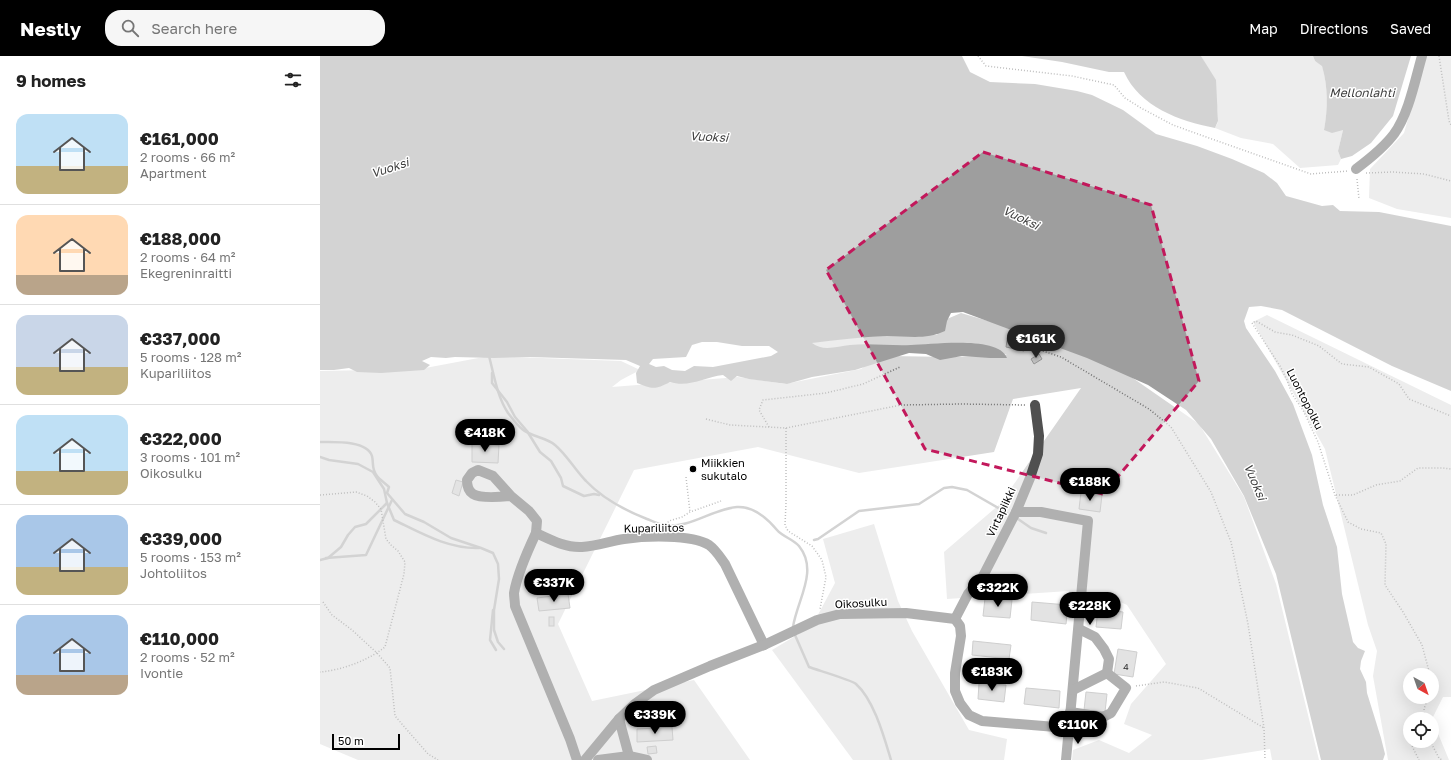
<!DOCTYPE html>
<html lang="en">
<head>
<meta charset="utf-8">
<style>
  :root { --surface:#fff; --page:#f6f6f6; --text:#222; --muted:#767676; --line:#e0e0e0; --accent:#000 }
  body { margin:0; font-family:"Golos Text",sans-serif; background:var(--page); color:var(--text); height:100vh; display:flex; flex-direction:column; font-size:15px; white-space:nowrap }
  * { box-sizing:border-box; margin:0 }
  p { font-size:13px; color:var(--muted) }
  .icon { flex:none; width:22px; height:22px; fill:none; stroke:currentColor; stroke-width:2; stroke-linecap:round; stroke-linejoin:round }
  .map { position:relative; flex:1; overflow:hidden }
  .drawer { display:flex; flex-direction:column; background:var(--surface); width:320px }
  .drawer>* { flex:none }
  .needle { width:26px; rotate:140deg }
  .buttons { position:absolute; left:1083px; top:612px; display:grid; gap:8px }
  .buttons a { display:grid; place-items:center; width:36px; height:36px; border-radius:50%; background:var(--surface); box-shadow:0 4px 16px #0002; font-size:20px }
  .scale { position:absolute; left:12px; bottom:10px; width:68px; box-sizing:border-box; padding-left:4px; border:2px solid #000; border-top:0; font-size:11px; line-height:14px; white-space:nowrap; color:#000; -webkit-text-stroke:3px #fff; paint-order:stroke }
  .price { position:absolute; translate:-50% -34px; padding:0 9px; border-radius:14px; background:var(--accent); color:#fff; font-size:13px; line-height:26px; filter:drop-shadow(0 1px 2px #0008) }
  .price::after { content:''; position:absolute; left:50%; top:24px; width:12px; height:9px; margin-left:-6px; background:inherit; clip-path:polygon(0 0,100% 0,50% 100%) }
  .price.on { background:#222; color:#fff }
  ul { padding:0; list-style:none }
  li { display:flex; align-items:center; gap:12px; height:100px; padding:0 16px }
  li+li { border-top:1px solid var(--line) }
  li span { display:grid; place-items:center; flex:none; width:112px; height:80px; border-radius:12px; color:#555 }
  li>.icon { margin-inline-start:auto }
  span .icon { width:48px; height:48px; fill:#fffc; stroke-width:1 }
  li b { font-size:17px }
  h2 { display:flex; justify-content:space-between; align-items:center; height:48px; padding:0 16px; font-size:17px }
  header { display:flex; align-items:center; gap:24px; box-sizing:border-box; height:56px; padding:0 20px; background:var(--accent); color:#fff }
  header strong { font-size:19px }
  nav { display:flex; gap:22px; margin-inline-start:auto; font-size:14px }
  .search { width:280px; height:36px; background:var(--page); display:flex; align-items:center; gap:10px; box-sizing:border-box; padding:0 14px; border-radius:16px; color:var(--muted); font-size:15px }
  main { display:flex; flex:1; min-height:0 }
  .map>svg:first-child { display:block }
  .green { fill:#d7d7d7; fill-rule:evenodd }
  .water { fill:#9e9e9e; fill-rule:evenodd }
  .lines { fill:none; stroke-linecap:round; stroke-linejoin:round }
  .stream { stroke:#9e9e9e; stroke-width:2.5 }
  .building { fill:#c0c0c0; stroke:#949494 }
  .path { stroke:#727272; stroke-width:1.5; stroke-dasharray:1 2; stroke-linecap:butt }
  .minor { stroke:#505050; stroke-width:10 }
  .marked { fill:none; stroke:#c2185b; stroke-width:3; stroke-dasharray:8 5; stroke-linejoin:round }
  .poi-dot { fill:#000; stroke:#fff; stroke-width:1.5 }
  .labels { text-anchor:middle; stroke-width:3; stroke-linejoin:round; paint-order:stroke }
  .number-label { font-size:9px; fill:#303030 }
  .street-label { font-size:11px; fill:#000; stroke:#fff }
  .poi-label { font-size:11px; fill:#000; stroke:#fff; text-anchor:start }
  .water-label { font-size:12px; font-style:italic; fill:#3f3f3f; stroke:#fff }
</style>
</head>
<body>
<header>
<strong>Nestly</strong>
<div class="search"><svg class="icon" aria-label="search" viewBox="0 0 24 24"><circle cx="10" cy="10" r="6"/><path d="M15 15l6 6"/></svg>Search here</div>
<nav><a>Map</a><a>Directions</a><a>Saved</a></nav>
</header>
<main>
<section class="drawer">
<h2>9 homes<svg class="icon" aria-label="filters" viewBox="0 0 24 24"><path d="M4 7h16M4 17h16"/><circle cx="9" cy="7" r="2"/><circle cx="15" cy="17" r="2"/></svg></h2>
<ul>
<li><span style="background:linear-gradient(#bfe0f5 65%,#c2b280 0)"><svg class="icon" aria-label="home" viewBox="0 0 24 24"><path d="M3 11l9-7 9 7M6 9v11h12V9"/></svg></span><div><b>€161,000</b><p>2 rooms · 66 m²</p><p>Apartment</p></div></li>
<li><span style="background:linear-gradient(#ffd9b3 75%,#b9a48a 0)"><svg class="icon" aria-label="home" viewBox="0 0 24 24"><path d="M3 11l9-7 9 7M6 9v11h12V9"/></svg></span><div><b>€188,000</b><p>2 rooms · 64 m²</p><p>Ekegreninraitti</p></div></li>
<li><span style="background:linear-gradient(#c9d6e8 65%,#c2b280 0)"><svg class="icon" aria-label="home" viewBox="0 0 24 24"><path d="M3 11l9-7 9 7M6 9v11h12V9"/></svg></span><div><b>€337,000</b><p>5 rooms · 128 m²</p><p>Kupariliitos</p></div></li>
<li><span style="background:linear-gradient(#bfe0f5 70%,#c2b280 0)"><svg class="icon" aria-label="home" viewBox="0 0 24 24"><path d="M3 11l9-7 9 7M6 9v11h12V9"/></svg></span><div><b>€322,000</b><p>3 rooms · 101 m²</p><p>Oikosulku</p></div></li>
<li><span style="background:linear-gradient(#a9c7e8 65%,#c2b280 0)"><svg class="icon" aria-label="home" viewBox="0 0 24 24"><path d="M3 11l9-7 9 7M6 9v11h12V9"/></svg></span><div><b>€339,000</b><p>5 rooms · 153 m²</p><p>Johtoliitos</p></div></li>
<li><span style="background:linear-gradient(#a9c7e8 75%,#b9a48a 0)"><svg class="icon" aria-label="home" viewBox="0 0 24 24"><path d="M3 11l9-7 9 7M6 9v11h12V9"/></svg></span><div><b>€110,000</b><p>2 rooms · 52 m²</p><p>Ivontie</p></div></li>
</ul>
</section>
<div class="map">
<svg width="1131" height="704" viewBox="0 0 1131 704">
  <rect width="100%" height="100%" fill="#fff"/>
  <!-- green -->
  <g class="green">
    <path d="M 881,0 L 993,0 L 995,5 L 1002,9 C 1008,30 1008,53 1004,74 L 1023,74 L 1018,95 L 1021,103 L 1018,109 L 980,112 L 953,88 L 921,82 L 895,72 C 896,70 898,67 898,64 C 899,49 889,12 881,0 Z"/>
    <polygon points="1106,0 1131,0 1131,162 1077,153 1049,142 1050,113 1084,77"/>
    <polygon points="641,257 702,275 767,299 807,318 879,368 924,441 956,528 999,704 952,704 950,693 882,704 752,704 753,694 779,684 809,697 832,679 804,668 811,648 846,608 807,549 779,536 769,559 753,560 749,535 627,543 624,496 680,448 761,332 693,343 674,396 539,417 438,391 314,414 238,568 272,645 374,624 430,704 38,704 0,688 0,315 100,313 169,300 301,305 320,314 301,324 292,331 418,321 465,328 541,313 551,306 570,300 631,301 687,299 674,294 486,295 482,289 516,281 617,279 627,263"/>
    <path d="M 947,259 L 1131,349 L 1131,641 L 1123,641 L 1112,663 L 1129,704 L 1068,704 L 1053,620 L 1057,595 L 1048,569 L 1005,393 L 933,266 ZM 1090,619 L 1112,619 L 1112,641 L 1090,641 ZM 1090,663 L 1112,663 L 1112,685 L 1090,685 Z"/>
    <polygon points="554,468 578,545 592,575 649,674 687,683 684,704 533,704 452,594 492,570 515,527 503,483"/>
  </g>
  <!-- water -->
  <g class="water">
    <path d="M 0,0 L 642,0 L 650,16 L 670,26 L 715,28 L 757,35 L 772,39 L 803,54 L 836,78 L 877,90 L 912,103 L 944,117 L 957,127 L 966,140 L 1002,150 L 1013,149 L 1020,155 L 1059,156 L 1131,170 L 1131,335 L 1072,310 L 962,254 L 941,250 L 929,251 L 924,265 L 926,272 L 955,315 L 973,348 L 992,399 L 1003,449 L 1017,491 L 1022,538 L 1033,586 L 1038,592 L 1045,595 L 1041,605 L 1040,613 L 1046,626 L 1047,637 L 1061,682 L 1065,698 L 1063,704 L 1001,704 L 956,518 L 924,440 L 891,383 L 866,354 L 828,329 L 767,302 L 643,256 L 631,257 L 627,265 L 625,275 C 606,284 588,280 567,280 C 542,281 516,284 492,287 C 503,296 518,290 530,289 C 550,287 571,290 591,289 C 611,289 678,279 687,302 L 670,302 L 642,300 L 620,304 L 606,298 L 589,297 L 535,314 L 492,321 L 467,328 L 429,323 L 417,320 L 411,325 L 403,319 C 385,321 369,332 350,326 C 335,334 332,333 317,327 L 316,317 L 320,310 L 306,304 L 210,301 L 174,302 L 135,301 L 126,302 L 111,301 L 102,305 L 110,309 L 104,314 L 61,317 L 37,316 L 29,312 L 14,314 L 0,314 ZM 382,286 L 397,286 L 422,290 L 449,290 L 458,296 L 451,300 L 393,311 L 374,310 L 365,315 L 352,314 L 344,310 L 336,311 L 329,308 L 333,303 L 366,301 L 372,289 Z"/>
    <path d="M 702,0 L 881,0 L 896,24 L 898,65 L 895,72 C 859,65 820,51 804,16 L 789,16 L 742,6 Z"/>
    <path d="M 993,0 L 1091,0 L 1073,60 L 1051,87 L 1032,100 L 1021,103 L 1018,95 L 1023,74 L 1012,77 L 1004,74 C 1008,53 1008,30 1002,10 L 995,5 Z"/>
  </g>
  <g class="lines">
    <!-- stream -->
    <g class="stream">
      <path d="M 169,300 C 174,319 177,340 188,357 C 192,362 197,369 202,373 C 211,381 226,381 235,389 C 247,399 255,414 266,425 C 283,443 304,454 327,463 C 332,465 338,468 344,469 C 370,473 392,453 417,451 C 433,450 447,462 457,474 C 463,481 473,483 479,490 C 499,515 477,544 473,571"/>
      <polyline points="172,317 172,327 187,346 195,361 207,375 220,396 231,405 241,422 243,430 264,440 274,438 279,439"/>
      <path d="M 0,386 C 13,386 47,384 52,400 C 54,408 51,412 57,420 C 60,424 65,427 69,431 L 67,437 L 85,458 L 104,466 L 131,482 L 161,492 L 173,497 L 178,508 L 179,523 L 174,554 L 174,574 L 178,586 L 184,593"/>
      <path d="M 0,401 L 9,404 L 38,408 L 53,416 L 64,433 L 67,447 L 74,464 C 101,477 128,493 159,492"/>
      <polyline points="698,463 711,472 726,477"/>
      <polyline points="494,484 498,483 539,455 599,448 624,432 632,431 647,434 687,457"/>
      <polyline points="6,502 46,499 72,444"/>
      <polyline points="0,504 8,502 21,491 28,479 35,471 46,468 67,447"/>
      <polyline points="173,554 170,584 176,594"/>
      <path d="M 475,579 L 489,611 C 497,614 532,624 536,628 C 554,644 564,681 571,704"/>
    </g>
  </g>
  <!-- building -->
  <g class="building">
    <polygon points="688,279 707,284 704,295 686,291"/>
    <polygon points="719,298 722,303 714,308 711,303"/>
    <polygon points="152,388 179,389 178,407 152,406"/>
    <polygon points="136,424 143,426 139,440 132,437"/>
    <polygon points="761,436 782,439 780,456 759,453"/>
    <polygon points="248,538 250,552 219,555 217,542"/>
    <polygon points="665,542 692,544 690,562 663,560"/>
    <polygon points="712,546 748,549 746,568 711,564"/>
    <polygon points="778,553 803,556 801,573 776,571"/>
    <rect x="229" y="561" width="5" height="9"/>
    <polygon points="653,585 691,589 689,603 652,599"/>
    <polygon points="798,593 817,596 813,621 794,618"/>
    <polygon points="659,627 686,629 684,646 658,643"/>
    <polygon points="706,632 740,635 739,652 704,648"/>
    <polygon points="766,636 787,638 785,656 764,654"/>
    <polygon points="352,671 353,684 317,686 317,673"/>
    <polygon points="336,690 337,697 328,698 327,691"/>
  </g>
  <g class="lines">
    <!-- path -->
    <g class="path">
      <polyline points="658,0 666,10 752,20 794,29 805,42 821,52 853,69 889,82 991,118 1028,115"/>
      <polyline points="1119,0 1129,65 1131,69"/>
      <polyline points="1046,117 1073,116 1104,118 1131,125"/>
      <polyline points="1037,123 1039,143"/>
      <polyline points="720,294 741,301 829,353 851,371 891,436 911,486 928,568 944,672 945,704"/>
      <polyline points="386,363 410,369 466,372 581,349 641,348 705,349"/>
      <polyline points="449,371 439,354 443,344 506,337 543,328 580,311"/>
      <polyline points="466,372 466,447 465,469 468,475 492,490 502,504 506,521 500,553"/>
      <polyline points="366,421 370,456"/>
      <path d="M 0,439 L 36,436 L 47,440 L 55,446 L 61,453 L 66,483 L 71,489 L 78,495 L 85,506 L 84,518 L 65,591 C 47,605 22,614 0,616"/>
      <polyline points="1016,439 1033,439 1056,429 1080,425 1098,412 1123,412 1131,413"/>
      <polyline points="344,471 349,465 362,461 370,456 401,445"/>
      <polyline points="3,546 12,559 32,574 57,597 70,612 75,660 108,698 118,704"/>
      <polyline points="1110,619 1102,589 1083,556 1065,529 1066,488 1061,477 1041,473 1028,466 1015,439 998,386 984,356 972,338 967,324 960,310 932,267 936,265 955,276 972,279 999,290 1022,308 1049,311 1079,328 1089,343 1131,360"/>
      <polyline points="1112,628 1112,631"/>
      <polyline points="816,630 844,626 878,632 944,672"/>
      <polyline points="1105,663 1104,653 1108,641"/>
      <polyline points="1084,674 1099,704"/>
      <polyline points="1110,685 1119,702 1122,704"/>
    </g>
    <!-- minor -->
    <g class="minor">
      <path d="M 1036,113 C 1048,104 1065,90 1074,78 C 1089,57 1095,24 1102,0"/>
      <path d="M 191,440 C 181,441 161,443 153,438 C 148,435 147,429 147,424 L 152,417 L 158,414 L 173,420 L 191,440 L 209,455 L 217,465 L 216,477 C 231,484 246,492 262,491 C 277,490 290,485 304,483 C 325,480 371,478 389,489 C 396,494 400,501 405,508 L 444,589"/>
      <polyline points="696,456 721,456 768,465 746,704"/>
      <path d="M 216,477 C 208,494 197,519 194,537 C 194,541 195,546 195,550 L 250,683 L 257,704"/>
      <polyline points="635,563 648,538 661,524 696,456 710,422 718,398 719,380 715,349"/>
      <polyline points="759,573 775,581 784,593 789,603 787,617"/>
      <polyline points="750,656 783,661 791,657 806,632 787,617 753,634"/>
      <polyline points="299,663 309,700"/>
      <polyline points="265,704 299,663 316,647 334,634 390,610 444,589 497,564 520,558 586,557 635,563 640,570 641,580 635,617 635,635 640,647 649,659 662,665 748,672"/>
      <polyline points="278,704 309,700 327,704"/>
    </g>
  </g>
  <!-- marked area -->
  <path d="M0 0H1131V704H0ZM 663,96 L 831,149 L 879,325 L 783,438 L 605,393 L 506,214 Z" fill="#fff" fill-opacity=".55" fill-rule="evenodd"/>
  <path class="marked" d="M 663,96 L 831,149 L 879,325 L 783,438 L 605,393 L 506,214 Z"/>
  <!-- markers -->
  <circle class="poi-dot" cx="373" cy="413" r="4"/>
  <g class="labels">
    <!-- number labels -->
    <g class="number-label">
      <text x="806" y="614">4</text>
    </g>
    <!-- street labels -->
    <g class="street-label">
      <text transform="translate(985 343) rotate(63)" y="4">Luontopolku</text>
      <text transform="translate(681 456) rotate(-65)" y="4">Virtapiikki</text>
      <text transform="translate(334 472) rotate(-1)" y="4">Kupariliitos</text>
      <text transform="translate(541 547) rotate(-3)" y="4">Oikosulku</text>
    </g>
    <!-- poi labels -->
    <g class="poi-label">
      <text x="381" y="411">Miikkien<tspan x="381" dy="13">sukutalo</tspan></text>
    </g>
    <!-- water labels -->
    <g class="water-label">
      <text x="1042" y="41">Mellonlahti</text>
      <text transform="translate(389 81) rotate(3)" y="4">Vuoksi</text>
      <text transform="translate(70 112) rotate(-18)" y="4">Vuoksi</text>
      <text transform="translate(701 162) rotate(26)" y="4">Vuoksi</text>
      <text transform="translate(935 426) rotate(67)" y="4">Vuoksi</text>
    </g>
  </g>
</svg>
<div class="buttons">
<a><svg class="needle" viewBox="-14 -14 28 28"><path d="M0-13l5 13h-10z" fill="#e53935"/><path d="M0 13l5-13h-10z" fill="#767676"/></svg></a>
<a><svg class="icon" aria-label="locate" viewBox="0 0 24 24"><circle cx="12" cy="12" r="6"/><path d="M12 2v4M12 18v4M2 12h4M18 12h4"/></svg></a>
</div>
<div class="scale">50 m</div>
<b class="price on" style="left:716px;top:303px">€161K</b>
<b class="price" style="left:165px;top:397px">€418K</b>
<b class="price" style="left:770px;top:446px">€188K</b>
<b class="price" style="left:234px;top:547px">€337K</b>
<b class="price" style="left:678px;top:552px">€322K</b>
<b class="price" style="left:770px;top:570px">€228K</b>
<b class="price" style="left:672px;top:636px">€183K</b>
<b class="price" style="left:335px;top:679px">€339K</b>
<b class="price" style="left:758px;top:689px">€110K</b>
</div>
</main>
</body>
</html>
